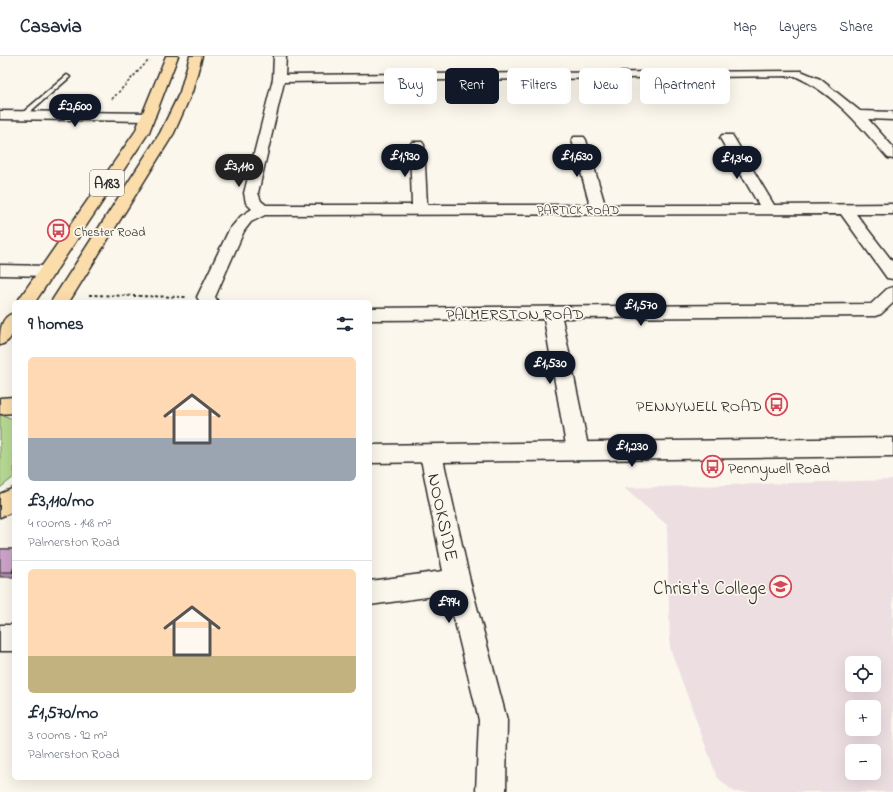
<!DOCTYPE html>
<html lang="en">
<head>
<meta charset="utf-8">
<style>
  :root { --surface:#fff; --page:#f6f6f7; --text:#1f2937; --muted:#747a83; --line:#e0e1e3; --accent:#111827 }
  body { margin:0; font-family:"Indie Flower",sans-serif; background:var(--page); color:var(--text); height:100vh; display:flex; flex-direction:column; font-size:15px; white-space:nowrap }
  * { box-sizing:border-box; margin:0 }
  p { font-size:13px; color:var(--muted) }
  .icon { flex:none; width:22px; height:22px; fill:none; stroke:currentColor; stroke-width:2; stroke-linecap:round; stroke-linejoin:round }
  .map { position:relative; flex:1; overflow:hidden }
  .sheet { position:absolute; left:12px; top:244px; width:360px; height:480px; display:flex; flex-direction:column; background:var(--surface); border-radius:6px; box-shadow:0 4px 16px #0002 }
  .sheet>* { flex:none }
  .hud { position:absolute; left:384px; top:12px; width:380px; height:36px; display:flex; gap:8px }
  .tools { position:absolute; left:845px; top:600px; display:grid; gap:8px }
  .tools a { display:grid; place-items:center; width:36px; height:36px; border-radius:6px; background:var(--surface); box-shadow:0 4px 16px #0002; font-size:20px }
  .price { position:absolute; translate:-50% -34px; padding:0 9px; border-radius:14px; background:var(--accent); color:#fff; font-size:13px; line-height:26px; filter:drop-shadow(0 1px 2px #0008) }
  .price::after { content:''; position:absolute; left:50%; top:24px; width:12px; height:9px; margin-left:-6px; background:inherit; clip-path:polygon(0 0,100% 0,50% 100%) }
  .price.selected { background:#222; color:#fff }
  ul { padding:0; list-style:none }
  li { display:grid; align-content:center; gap:8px; height:212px; padding:0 16px }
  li+li { border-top:1px solid var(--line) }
  li span { display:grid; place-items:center; height:124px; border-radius:6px; color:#555 }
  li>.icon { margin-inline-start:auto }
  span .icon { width:72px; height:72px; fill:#fffc; stroke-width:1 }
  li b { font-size:17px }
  h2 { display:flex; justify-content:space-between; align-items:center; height:48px; padding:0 16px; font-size:17px }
  .tag { padding:0 14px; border-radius:6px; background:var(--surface); box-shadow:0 4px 16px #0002; font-size:14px; line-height:36px }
  .tag.selected { background:var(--accent); color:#fff }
  header { display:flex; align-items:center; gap:24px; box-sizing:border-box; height:56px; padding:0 20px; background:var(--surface); border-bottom:1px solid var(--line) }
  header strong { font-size:19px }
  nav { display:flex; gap:22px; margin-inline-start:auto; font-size:14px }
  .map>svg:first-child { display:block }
  .built { fill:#eddee2; fill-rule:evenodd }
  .green { fill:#b6d993; stroke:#70825f }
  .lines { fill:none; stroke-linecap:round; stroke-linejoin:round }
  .lane-casing { stroke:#2b2b2b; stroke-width:3 }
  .street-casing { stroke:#2b2b2b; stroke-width:3 }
  .secondary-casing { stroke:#2b2b2b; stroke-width:3 }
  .primary-casing { stroke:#2b2b2b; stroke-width:3 }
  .path-far1 { stroke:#2b2b2b; stroke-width:1.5; stroke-dasharray:2.5 2; stroke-linecap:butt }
  .path { stroke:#2b2b2b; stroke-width:2; stroke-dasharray:3 2.5; stroke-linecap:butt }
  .lane { fill:#fbf7ec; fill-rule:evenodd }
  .street { fill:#fbf7ec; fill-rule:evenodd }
  .secondary { fill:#fbf7ec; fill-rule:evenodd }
  .primary { fill:#fbddab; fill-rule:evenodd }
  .wall { fill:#b08dae; stroke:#2b2b2b }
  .shaded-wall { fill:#90738d; stroke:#2b2b2b }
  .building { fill:#cda4ca; stroke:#2b2b2b }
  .labels { text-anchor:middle; stroke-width:3.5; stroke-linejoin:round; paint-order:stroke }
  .far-street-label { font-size:13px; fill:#2b2b2b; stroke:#fbf7ec }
  .far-poi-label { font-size:13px; fill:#2b2b2b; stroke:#fbf7ec; text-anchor:start }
  .shield { fill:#fbf7ec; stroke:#696865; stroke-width:1 }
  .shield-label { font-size:15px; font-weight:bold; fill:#2b2b2b }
  .street-label { font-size:16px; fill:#2b2b2b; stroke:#fbf7ec }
  .poi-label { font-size:16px; fill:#2b2b2b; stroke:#fbf7ec; text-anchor:end }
  .near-street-label { font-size:19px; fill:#2b2b2b; stroke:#fbf7ec }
  .near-poi-label { font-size:19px; fill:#2b2b2b; stroke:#fbf7ec; text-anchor:end }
</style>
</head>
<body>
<header>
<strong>Casavia</strong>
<nav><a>Map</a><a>Layers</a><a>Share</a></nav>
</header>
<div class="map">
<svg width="893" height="736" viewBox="0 0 893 736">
  <rect width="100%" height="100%" fill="#fbf7ec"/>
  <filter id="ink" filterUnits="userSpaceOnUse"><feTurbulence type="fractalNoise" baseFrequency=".025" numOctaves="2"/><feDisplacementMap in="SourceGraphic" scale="8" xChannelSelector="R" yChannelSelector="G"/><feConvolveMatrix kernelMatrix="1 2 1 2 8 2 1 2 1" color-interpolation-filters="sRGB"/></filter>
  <g filter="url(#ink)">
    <!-- built -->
    <path class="built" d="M 893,424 L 893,736 L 734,736 L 717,721 L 670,592 L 667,469 L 624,432 ZM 852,607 L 874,607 L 874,629 L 852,629 ZM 852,651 L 874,651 L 874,673 L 852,673 ZM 852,695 L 874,695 L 874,717 L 852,717 Z"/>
    <!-- green -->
    <polygon class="green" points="2,359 14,363 14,421 0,432 0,360"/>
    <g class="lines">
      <defs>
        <polygon id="lane" points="67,19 70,21 69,22 25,60 21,60 21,58"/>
        <g id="street">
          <path d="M 274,0 L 286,0 L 285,19 L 801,15 L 820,23 L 860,55 L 893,56 L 893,64 L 868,63 L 893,91 L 893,103 L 888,102 C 861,71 834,37 795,20 L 284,26 L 258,137 L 261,145 L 266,149 L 412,149 L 410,89 L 412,86 L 422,86 L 424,89 L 427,149 L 590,149 L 572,84 L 574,81 L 584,81 L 586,84 L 605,149 L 759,149 L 720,82 L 722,79 L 732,79 L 734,82 L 774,149 L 893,148 L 893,158 L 856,158 L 893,206 L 893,223 L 887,222 L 841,158 L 265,159 L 251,166 L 244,175 L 215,241 L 218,246 L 200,246 L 197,241 L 229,174 L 241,160 L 252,153 L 246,147 L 244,137 L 273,23 Z"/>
          <polygon points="0,55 149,57 155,61 149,65 0,63"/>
          <polygon points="0,209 48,210 54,211 56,215 54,219 48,220 0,219"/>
          <polygon points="893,231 893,247 881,258 875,260 562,262 589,395 586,401 578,404 570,401 567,395 544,263 370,264 370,252 871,248 887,233"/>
          <polygon points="431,389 439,392 442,398 470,525 507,664 506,736 476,736 479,664 448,538 370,549 370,525 443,515 420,398 423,392"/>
          <rect x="0" y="569" width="14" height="26"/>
        </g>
        <polygon id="secondary" points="893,382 893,400 370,407 370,389"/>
        <g id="primary">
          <polygon points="166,0 178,0 149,76 35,246 17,246 135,76"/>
          <polygon points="190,0 202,0 192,36 174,77 69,246 51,246 160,77 180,36"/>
          <path d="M 14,257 C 14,270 16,284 0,289 C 0,275 0,261 14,257 Z"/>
          <polygon points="14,341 14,357 0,358 0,342"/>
          <polygon points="14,432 14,455 0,461 0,438"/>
        </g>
      </defs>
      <!-- lane casing -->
      <use href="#lane" class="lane-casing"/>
      <!-- street casing -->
      <use href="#street" class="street-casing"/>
      <!-- secondary casing -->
      <use href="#secondary" class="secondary-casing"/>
      <!-- primary casing -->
      <use href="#primary" class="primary-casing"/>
      <!-- path-far1 -->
      <polyline class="path-far1" points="112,43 147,6 150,5"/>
      <!-- path -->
      <polyline class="path" points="89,239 186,241"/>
      <!-- lane -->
      <use href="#lane" class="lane"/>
      <!-- street -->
      <use href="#street" class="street"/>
      <!-- secondary -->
      <use href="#secondary" class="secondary"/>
      <!-- primary -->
      <use href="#primary" class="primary"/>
    </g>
    <!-- wall -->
    <rect class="wall" x="0" y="493" width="14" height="28"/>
    <!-- shaded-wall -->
    <polygon class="shaded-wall" points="14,510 14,518 12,516"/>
    <!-- building -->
    <polygon class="building" points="0,493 14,493 14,510 12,516 0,516"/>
  </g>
  <!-- icons -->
  <defs>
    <symbol id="bus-ring" viewBox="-11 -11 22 22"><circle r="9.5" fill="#fbf7ec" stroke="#d1495b" stroke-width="1.5"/><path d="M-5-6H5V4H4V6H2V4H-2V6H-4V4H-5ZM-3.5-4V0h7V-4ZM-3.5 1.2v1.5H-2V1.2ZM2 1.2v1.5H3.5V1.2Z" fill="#d1495b"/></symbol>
    <symbol id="school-ring" viewBox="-11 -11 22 22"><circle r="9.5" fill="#fbf7ec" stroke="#d1495b" stroke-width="1.5"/><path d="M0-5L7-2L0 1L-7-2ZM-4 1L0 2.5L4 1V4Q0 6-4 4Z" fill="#d1495b"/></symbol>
  </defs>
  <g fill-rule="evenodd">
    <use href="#bus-ring" x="46" y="162" width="25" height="25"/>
    <use href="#bus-ring" x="764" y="336" width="25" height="25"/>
    <use href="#bus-ring" x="700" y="398" width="25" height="25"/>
    <use href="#school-ring" x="768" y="518" width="25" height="25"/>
  </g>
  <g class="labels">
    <!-- far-street labels -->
    <g class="far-street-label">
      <text x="578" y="158">PARTICK ROAD</text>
    </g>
    <!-- far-poi labels -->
    <g class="far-poi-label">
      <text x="74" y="180">Chester Road</text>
    </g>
    <!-- shield labels -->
    <rect class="shield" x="90" y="114" width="34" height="26" rx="3"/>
    <g class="shield-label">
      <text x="107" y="132">A183</text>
    </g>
    <!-- street labels -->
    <g class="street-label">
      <text x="515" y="263">PALMERSTON ROAD</text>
    </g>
    <!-- poi labels -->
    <g class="poi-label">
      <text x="762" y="355">PENNYWELL ROAD</text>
      <text x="728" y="417" text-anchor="start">Pennywell Road</text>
    </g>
    <!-- near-street labels -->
    <g class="near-street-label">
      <text transform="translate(444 461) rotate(78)" y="7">NOOKSIDE</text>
    </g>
    <!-- near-poi labels -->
    <g class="near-poi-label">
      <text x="766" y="538">Christ's College</text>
    </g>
  </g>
</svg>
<div class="tools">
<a><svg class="icon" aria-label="locate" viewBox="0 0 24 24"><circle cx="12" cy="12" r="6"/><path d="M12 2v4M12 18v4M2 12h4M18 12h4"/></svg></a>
<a>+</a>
<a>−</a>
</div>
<b class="price" style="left:75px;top:72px">£2,600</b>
<b class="price" style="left:405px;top:122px">£1,930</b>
<b class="price" style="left:577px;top:122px">£1,630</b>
<b class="price" style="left:737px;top:124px">£1,340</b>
<b class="price selected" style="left:239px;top:132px">£3,110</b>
<b class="price" style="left:641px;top:271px">£1,570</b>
<b class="price" style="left:550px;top:329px">£1,530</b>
<b class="price" style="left:632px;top:412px">£1,230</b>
<b class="price" style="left:449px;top:568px">£994</b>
<div class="hud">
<a class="tag">Buy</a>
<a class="tag selected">Rent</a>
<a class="tag">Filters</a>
<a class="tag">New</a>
<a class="tag">Apartment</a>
</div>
<section class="sheet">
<h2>9 homes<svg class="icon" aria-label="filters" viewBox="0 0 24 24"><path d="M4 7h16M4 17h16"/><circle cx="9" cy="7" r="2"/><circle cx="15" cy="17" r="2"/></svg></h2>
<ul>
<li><span style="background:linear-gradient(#ffd9b3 65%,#9aa5b1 0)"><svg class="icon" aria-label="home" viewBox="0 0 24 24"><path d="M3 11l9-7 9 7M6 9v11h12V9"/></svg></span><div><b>£3,110/mo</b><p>4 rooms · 148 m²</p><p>Palmerston Road</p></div></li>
<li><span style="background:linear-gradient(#ffd9b3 70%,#c2b280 0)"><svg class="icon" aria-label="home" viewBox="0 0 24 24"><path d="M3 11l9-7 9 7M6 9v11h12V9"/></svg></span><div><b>£1,570/mo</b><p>3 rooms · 92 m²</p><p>Palmerston Road</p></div></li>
</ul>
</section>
</div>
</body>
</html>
